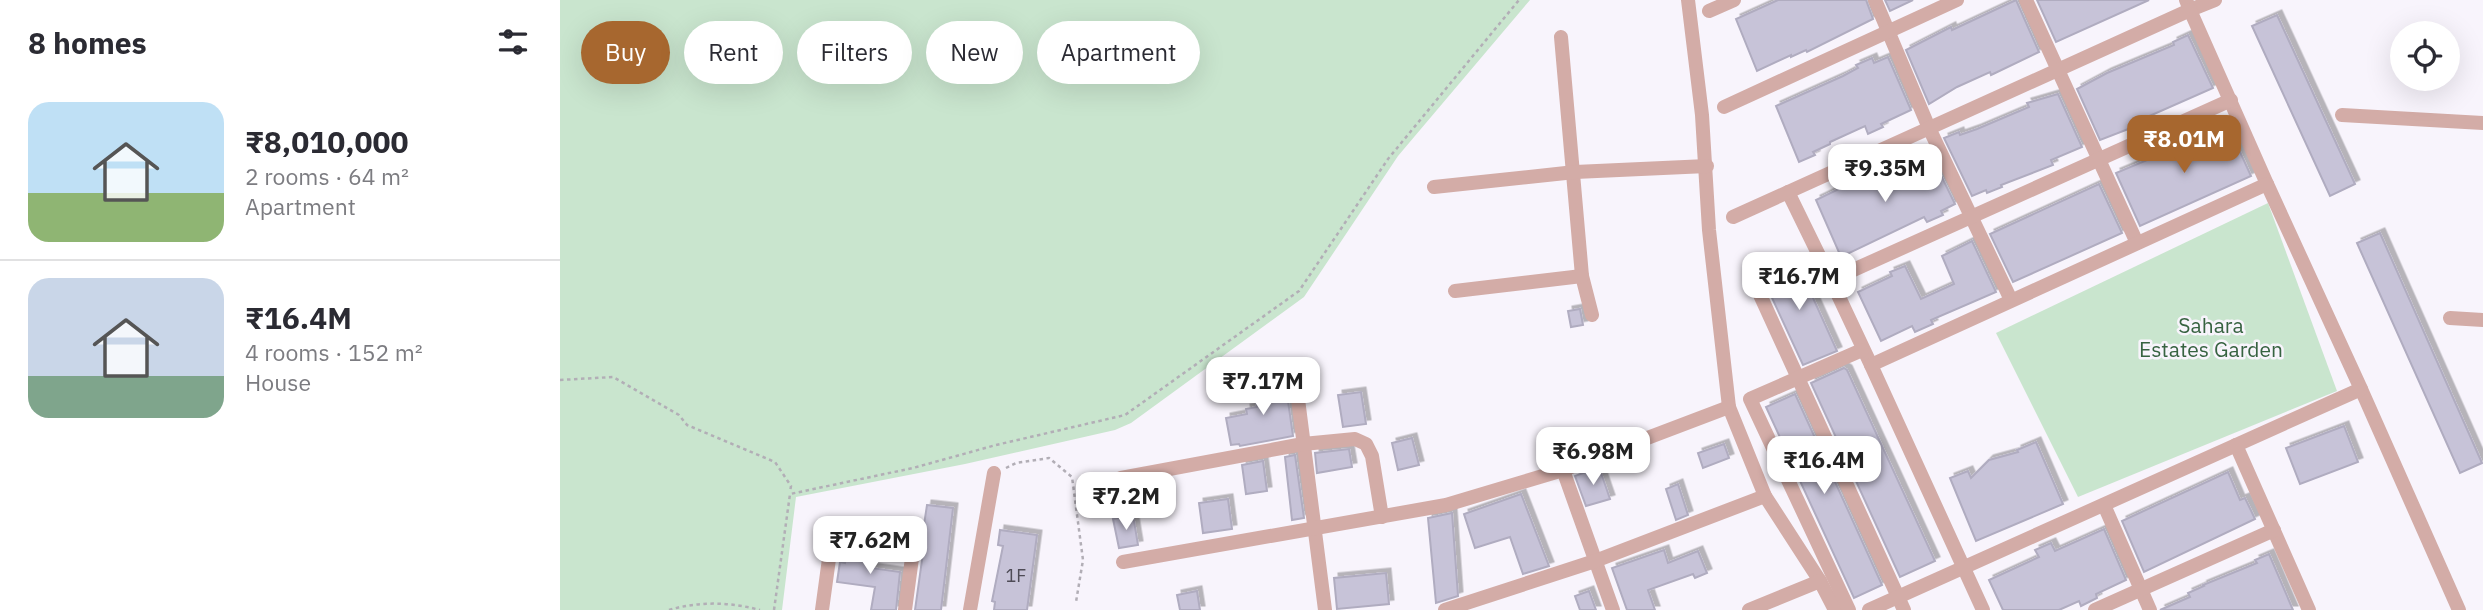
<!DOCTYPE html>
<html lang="en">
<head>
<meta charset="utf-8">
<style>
  :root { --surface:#fff; --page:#f2f2f3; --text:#2b2b33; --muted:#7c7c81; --line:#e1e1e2; --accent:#a7672f }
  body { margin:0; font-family:"IBM Plex Sans",sans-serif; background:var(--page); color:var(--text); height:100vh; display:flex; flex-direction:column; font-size:26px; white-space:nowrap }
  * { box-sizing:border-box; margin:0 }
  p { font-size:23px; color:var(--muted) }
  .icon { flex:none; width:38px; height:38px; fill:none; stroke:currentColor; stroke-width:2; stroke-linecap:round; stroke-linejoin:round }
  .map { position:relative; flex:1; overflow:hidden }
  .details { display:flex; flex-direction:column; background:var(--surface); width:560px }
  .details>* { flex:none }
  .banner { position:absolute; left:21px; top:21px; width:665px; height:63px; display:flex; gap:14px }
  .fabs { position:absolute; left:1830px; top:21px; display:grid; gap:14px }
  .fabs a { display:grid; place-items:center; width:70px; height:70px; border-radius:50%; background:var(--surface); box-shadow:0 7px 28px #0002; font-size:35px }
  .price { position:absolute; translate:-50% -60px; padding:0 16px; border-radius:14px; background:#fff; color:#222; font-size:23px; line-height:46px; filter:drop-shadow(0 2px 4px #0008) }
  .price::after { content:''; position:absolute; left:50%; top:42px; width:21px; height:16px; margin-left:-10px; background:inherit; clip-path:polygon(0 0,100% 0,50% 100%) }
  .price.active { background:var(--accent); color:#fff }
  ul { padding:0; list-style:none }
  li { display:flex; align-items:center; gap:21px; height:175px; padding:0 28px }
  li+li { border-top:2px solid var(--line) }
  li span { display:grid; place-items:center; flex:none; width:196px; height:140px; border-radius:21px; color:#555 }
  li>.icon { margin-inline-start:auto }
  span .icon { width:84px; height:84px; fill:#fffc; stroke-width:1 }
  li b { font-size:30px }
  h2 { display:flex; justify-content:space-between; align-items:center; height:84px; padding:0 28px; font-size:30px }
  .pill { padding:0 24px; border-radius:32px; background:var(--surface); box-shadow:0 7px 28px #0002; font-size:24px; line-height:63px }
  .pill.active { background:var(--accent); color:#fff }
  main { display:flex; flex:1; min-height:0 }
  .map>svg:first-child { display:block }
  .green { fill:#c9e5ce }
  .building { fill:#c7c3d8; stroke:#b0acc0; stroke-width:2; filter:url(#shadow) }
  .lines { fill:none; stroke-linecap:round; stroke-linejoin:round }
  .path { stroke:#b2aeb6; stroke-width:2.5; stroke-dasharray:3.5 3.5; stroke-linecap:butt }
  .street { stroke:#d3aca7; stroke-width:14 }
  .labels { text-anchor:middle; stroke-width:5; stroke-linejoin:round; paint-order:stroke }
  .number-label { font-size:18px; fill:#4e4b56 }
  .park-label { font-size:21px; fill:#376341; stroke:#f8f4fc }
</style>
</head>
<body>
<main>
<section class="details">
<h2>8 homes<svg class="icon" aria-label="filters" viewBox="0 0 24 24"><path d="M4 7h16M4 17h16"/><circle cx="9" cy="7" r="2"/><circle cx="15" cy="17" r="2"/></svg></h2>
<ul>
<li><span style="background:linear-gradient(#bfe0f5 65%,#8fb573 0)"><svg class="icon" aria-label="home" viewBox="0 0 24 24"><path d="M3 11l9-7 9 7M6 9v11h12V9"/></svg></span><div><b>₹8,010,000</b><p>2 rooms · 64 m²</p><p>Apartment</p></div></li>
<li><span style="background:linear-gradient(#c9d6e8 70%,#7fa58c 0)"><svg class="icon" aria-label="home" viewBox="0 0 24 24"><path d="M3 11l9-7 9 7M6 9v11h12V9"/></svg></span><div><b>₹16.4M</b><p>4 rooms · 152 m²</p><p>House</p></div></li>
</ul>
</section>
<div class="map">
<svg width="1923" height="610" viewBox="0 0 1923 610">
  <defs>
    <filter id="shadow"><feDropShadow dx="4.5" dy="-4.5" stdDeviation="0" flood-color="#0004"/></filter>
  </defs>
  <rect width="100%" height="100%" fill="#f8f4fc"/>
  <!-- green -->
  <g class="green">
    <polygon points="0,0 970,0 838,156 744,297 571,423 555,430 405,464 236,497 222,610 0,610"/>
    <polygon points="1708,203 1777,391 1518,497 1436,333"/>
  </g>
  <!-- building -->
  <g class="building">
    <polygon points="1218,0 1306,0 1313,19 1247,52 1246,50 1231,57 1231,55 1197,71 1176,19"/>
    <polygon points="1325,0 1353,0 1330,11"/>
    <polygon points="1456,0 1479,52 1431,75 1430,72 1397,87 1369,104 1346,50 1391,27 1392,30"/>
    <polygon points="1477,0 1589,0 1496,42"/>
    <polygon points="1717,15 1795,184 1770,196 1692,26"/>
    <polygon points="1628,35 1653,88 1569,125 1571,128 1540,140 1517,89 1547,73 1614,45 1613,42"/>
    <polygon points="1328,57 1351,110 1321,124 1323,127 1308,134 1305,126 1270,142 1270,144 1253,152 1255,155 1239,162 1216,106 1283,76 1298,68 1296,65 1312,58 1314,63"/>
    <polygon points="1498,94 1522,147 1491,160 1493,165 1441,185 1442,187 1427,193 1426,190 1412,196 1384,138 1399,132 1400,135 1417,129 1469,107 1467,103"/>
    <polygon points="1666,121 1691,176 1580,226 1556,173 1635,140 1634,137"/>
    <polygon points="1370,153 1395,204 1381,211 1383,215 1367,222 1364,217 1281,257 1256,200 1289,184 1290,186 1339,164 1339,165"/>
    <polygon points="1539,184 1562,233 1453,282 1430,234"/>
    <polygon points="1820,233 1922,463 1900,473 1797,243"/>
    <polygon points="1412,241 1436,292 1371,320 1373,324 1355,332 1352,326 1321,341 1298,292 1332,276 1330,272 1345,266 1361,299 1394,284 1382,256"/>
    <polygon points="1235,258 1277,351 1243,365 1201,274"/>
    <polygon points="1020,309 1023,325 1011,327 1008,311"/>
    <polygon points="1284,368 1287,370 1375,561 1340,577 1251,383"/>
    <polygon points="725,380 733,436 680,446 679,444 671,445 666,418 687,414 686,409 697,407 694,385"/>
    <polygon points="801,392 806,424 783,427 778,395"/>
    <polygon points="1235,394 1322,585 1294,598 1206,407"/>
    <polygon points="1784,426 1798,462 1740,484 1726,448"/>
    <polygon points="852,438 859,465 838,470 832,443"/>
    <polygon points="1476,442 1503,504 1416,541 1390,478 1408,471 1411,478 1429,460 1458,452 1457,450"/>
    <polygon points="1164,444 1169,458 1143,468 1138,453"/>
    <polygon points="789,449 792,467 757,473 755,453"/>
    <polygon points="735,455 744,518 732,520 725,457"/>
    <polygon points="703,461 707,491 686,494 682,465"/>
    <polygon points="1039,467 1050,499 1026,506 1015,476"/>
    <polygon points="1668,472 1680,500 1685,498 1695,519 1584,572 1562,521"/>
    <polygon points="601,480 606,507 564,515 560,487"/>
    <polygon points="1118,484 1128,515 1116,520 1106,489"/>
    <polygon points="961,494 989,566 963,574 950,537 915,548 904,514"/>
    <polygon points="668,499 672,529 643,533 639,503"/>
    <polygon points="367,505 393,508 381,610 355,610 365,539 362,538"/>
    <polygon points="892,513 898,596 876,603 868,518"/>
    <polygon points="573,515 578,545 559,548 553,519"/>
    <polygon points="1544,529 1566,580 1536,594 1537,598 1521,606 1519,601 1499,610 1443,610 1429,580 1479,557 1475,550 1491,543 1495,551"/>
    <polygon points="440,530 477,535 467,610 434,610 435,602 432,601 443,546 438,545"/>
    <polygon points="287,542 313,546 311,568 340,572 336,610 311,610 315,587 277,582 280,562 285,563"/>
    <polygon points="1104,550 1108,563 1138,551 1147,573 1135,578 1133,574 1088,590 1095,610 1067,610 1052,568"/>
    <polygon points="1709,554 1733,610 1600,610 1630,597 1628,593 1644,586 1643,585 1697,563 1695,560"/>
    <polygon points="826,573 829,604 777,609 774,578"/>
    <polygon points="637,591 640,610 620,610 617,595"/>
    <polygon points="1029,591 1036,610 1020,610 1015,596"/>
  </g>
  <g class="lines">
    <!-- path -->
    <g class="path">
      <polyline points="0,380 53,377 119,415 127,425 215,462 231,486 230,492"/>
      <polyline points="446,468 456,463 489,458 512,477 523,560 516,602"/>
      <path d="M 109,610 C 139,601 170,602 200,610"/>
      <polyline points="214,610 230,494 353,468 436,445 565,415 739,291 828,159 959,0"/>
    </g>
    <!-- street -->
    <g class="street">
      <polyline points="1128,0 1142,115 1149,230 1169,407 1205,496 1260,581 1275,610"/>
      <polyline points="1315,0 1369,128 1451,300"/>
      <polyline points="1466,0 1577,243"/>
      <polyline points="1626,0 1630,10 1655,0"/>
      <polyline points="1149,11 1174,0"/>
      <polyline points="1001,37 1022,276 1032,315"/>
      <polyline points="1164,107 1397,0"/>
      <polyline points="1782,115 1923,123"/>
      <polyline points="874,187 1015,172 1147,166"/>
      <polyline points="1228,192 1271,280"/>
      <polyline points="1173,217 1630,10 1707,184"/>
      <polyline points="1190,273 1344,610"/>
      <polyline points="895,291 1022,276"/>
      <polyline points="1890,318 1923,320"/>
      <polyline points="1311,365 1271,280 1671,100"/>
      <polyline points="734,368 765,610"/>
      <polyline points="1801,389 1899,610"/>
      <polyline points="1676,445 1749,610"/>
      <polyline points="1003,470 1053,610"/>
      <polyline points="561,478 743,444 795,439 806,444 812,456 822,517"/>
      <polyline points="1544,505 1590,610"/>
      <polyline points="563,562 886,505 1003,470 1169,407"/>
      <polyline points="262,610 272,537 275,532 283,531 342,542 348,546 352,558 345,610"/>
      <polyline points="410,610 434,473"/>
      <polyline points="885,610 1035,561 1205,496"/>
      <polyline points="1189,610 1260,581"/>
      <polyline points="1289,610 1190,399 1302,350"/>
      <polyline points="1309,610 1801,389 1707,184 1311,365 1423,610"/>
      <polyline points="1535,610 1714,530"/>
    </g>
  </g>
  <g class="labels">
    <!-- number labels -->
    <g class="number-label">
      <text x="456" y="582">1F</text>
    </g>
    <!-- park labels -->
    <g class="park-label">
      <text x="1651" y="333">Sahara<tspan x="1651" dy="24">Estates Garden</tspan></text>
    </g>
  </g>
</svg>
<div class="fabs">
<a><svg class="icon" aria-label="locate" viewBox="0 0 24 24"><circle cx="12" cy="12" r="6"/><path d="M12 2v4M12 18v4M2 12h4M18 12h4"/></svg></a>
</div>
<b class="price active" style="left:1624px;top:175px">₹8.01M</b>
<b class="price" style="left:1325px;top:204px">₹9.35M</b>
<b class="price" style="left:1239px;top:312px">₹16.7M</b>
<b class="price" style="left:703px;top:417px">₹7.17M</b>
<b class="price" style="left:1033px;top:487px">₹6.98M</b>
<b class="price" style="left:1264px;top:496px">₹16.4M</b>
<b class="price" style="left:566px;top:532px">₹7.2M</b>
<b class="price" style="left:310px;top:576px">₹7.62M</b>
<div class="banner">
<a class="pill active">Buy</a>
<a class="pill">Rent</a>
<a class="pill">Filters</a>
<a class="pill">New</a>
<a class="pill">Apartment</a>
</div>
</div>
</main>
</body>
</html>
